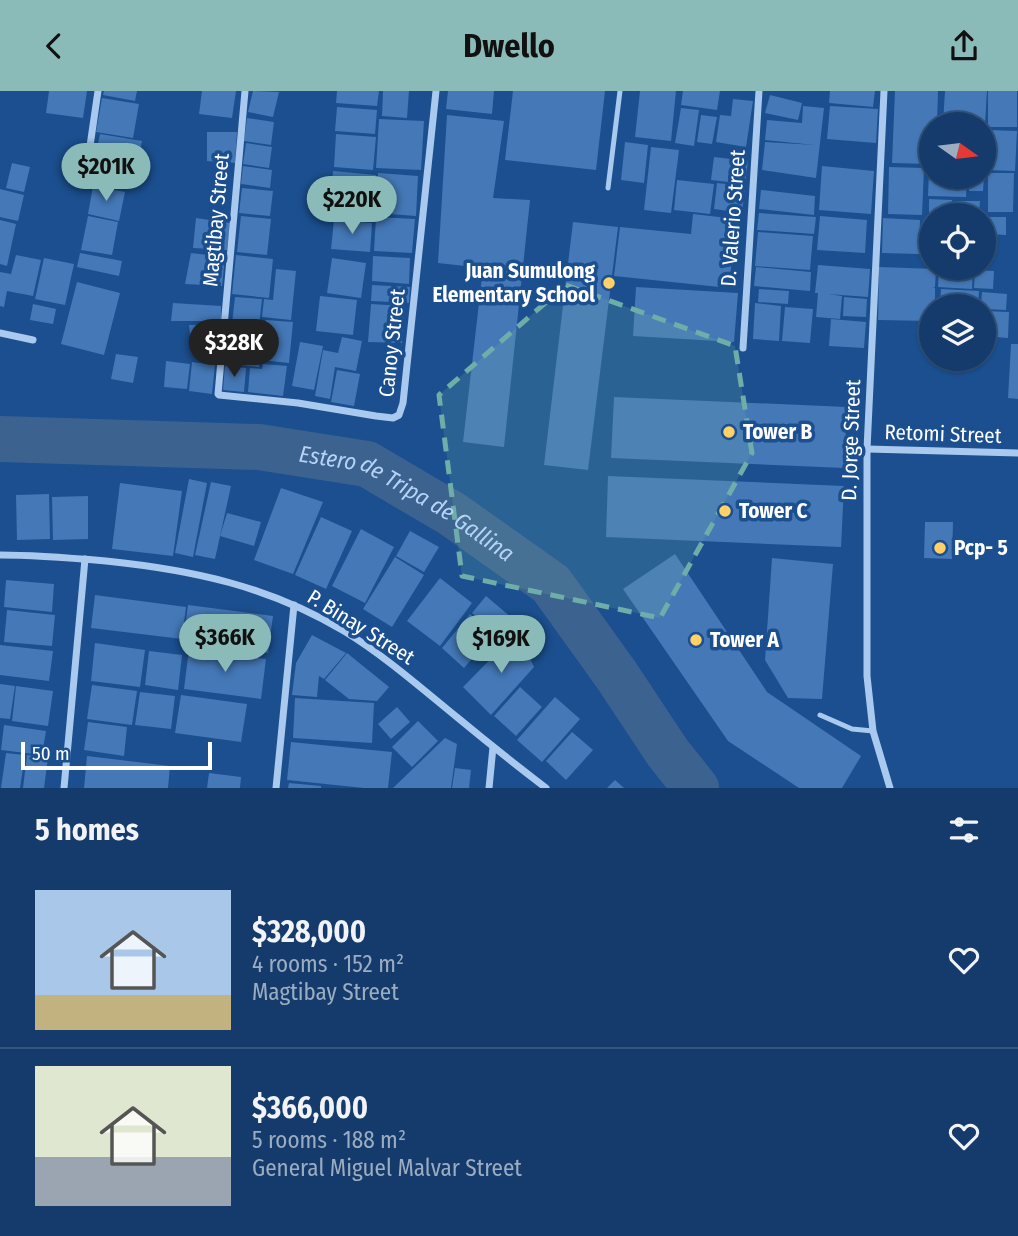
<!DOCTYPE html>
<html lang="en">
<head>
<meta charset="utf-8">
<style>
  :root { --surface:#143b6b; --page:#1d4271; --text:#f1f3f6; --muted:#9dadc1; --line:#33557e; --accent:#8bbbb9 }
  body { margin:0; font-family:"Fira Sans Condensed",sans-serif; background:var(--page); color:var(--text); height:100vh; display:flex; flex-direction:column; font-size:26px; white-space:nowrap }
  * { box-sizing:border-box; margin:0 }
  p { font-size:23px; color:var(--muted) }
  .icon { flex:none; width:38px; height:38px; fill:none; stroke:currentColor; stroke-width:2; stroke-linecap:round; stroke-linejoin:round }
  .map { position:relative; height:697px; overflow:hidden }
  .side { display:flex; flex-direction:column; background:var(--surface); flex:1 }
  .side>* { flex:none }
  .needle { width:46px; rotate:104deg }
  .buttons { position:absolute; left:919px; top:21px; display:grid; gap:14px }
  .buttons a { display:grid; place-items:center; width:77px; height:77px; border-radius:50%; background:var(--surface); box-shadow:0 2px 5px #0004,0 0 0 2px var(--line); font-size:35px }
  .scale { position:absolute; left:21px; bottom:18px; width:191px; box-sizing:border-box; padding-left:7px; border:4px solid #fff; border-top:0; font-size:19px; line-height:24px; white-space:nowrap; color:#fff; -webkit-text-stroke:5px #1b4f8f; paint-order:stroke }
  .price { position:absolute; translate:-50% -60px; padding:0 16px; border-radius:24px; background:var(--accent); color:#111; font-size:23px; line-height:46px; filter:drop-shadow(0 2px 4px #0008) }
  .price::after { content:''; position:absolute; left:50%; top:42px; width:21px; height:16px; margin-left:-10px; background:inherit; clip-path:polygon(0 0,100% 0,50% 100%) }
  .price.active { background:#222; color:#fff }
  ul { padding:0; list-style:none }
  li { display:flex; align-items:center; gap:21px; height:175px; padding:0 35px }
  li+li { border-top:2px solid var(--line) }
  li span { display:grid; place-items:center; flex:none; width:196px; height:140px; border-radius:0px; color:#555 }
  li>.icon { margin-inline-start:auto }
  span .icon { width:84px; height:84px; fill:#fffc; stroke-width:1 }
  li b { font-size:30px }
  h2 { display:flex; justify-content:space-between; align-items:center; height:84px; padding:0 35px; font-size:30px }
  header { display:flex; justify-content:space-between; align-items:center; height:91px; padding:0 35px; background:var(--accent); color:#111; font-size:32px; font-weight:700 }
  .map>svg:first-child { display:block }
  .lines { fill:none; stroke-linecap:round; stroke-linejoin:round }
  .river { stroke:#3c6290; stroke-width:46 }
  .building { fill:#4478b7 }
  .lane { stroke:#a9c9ee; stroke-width:5 }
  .street { stroke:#a9c9ee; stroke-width:7 }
  .marked { fill:#6fada8; fill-opacity:0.2; stroke:#6fada8; stroke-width:5; stroke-dasharray:14 9; stroke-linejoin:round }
  .poi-dot { fill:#ffd166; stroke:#1b4f8f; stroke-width:2.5 }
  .labels { text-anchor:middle; stroke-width:7; stroke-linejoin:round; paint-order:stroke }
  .street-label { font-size:21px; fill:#fff; stroke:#1b4f8f }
  .poi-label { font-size:21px; font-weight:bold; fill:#fff; stroke:#1b4f8f; text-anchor:start }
  .water-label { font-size:23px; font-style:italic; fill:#b5d3f5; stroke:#1b4f8f }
</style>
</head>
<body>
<header><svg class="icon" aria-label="back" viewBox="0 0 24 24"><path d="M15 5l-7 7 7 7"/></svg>Dwello<svg class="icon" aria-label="share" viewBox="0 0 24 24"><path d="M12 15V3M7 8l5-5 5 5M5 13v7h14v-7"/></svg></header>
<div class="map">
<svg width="1018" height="697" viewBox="0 0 1018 697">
  <rect width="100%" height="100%" fill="#1b4f8f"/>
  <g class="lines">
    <!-- river -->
    <path class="river" id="s1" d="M 0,348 L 259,356 L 367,373 L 452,423 L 551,493 L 617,585 L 668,662 L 696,697"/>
  </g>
  <!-- building -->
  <g class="building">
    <polygon points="49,0 87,0 83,27 46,22"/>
    <polygon points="104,0 137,0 135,10 103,4"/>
    <polygon points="202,0 236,0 232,27 199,23"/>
    <polygon points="253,0 279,1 273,26 248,21"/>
    <polygon points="337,0 379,0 377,15 336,12"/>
    <polygon points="383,0 409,0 407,27 382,25"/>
    <polygon points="448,0 494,0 492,23 446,18"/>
    <polygon points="513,0 605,0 596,79 505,69"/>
    <polygon points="640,0 676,0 671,50 635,46"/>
    <polygon points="683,0 720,0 717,19 681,14"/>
    <polygon points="830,0 875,0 873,16 829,12"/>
    <polygon points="895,0 938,0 937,33 931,33 931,73 892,72"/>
    <polygon points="945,0 987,0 985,33 943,33"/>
    <rect x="988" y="0" width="29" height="36"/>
    <polygon points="770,4 802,12 798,29 765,22"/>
    <polygon points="102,7 139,13 133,47 96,41"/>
    <polygon points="733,8 753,10 746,56 716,51 720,24 731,25"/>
    <polygon points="803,15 824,17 816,87 762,79 765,51 815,54 765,49 767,29 802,32"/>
    <polygon points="830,15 878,18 876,52 827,48"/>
    <polygon points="337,16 377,19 375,43 335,40"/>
    <polygon points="681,17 699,19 694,55 675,52"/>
    <polygon points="447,24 504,30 493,107 530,109 504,356 463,351 483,177 438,172"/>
    <polygon points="701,24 717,26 712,53 697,51"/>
    <polygon points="247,27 274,31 271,54 244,50"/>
    <polygon points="379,28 424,30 421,79 376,77"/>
    <polygon points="988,39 1017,40 1015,80 986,79"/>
    <polygon points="207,41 237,41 235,72 207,70"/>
    <polygon points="100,43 142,50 138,70 96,62"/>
    <polygon points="336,43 376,46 373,79 334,76"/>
    <polygon points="625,51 648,54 644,92 621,89"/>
    <polygon points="246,52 272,56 269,77 243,73"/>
    <polygon points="651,56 679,59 671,122 644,119"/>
    <polygon points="714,66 748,70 745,93 711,89"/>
    <polygon points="12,72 30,76 24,101 6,97"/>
    <polygon points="243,75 272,79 270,97 241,93"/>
    <polygon points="822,75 874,80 871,123 819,119"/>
    <polygon points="889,76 924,77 922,124 888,123"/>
    <polygon points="333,80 376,84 373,130 329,127"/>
    <polygon points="929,80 931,80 931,86 967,86 966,106 928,105"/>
    <polygon points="378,82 418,85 416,125 376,122"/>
    <polygon points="988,82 1014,82 1013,121 988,121"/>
    <polygon points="970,86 984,86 983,100 969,100"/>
    <polygon points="677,89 714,93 710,123 674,119"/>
    <polygon points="717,92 745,95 742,122 714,118"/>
    <polygon points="93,95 125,101 119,130 88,123"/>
    <polygon points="242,97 273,100 270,125 239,122"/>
    <polygon points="0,98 24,104 18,130 0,126"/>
    <polygon points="761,99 815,105 814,124 759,118"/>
    <polygon points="929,108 952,109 951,124 929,124"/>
    <polygon points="956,110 980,110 979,124 955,124"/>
    <polygon points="759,122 816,126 814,143 757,139"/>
    <polygon points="693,123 736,128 729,197 614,185 620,136 691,143"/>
    <polygon points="88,125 118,131 112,164 81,159"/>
    <polygon points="241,125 271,128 267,164 237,161"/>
    <polygon points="820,125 867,129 865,162 817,159"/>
    <polygon points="376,126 415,128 412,162 374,160"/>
    <polygon points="988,126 1006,126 1006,144 988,143"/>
    <polygon points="196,127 230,132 227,159 193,157"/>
    <polygon points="883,127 920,129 919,163 882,162"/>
    <polygon points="0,129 16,133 7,175 0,173"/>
    <polygon points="334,129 372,132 370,161 331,158"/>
    <polygon points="573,131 618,136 588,379 544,374"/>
    <polygon points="922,132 931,133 931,170 921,169"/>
    <polygon points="758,141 813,145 810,179 755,175"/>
    <polygon points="80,162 122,170 119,185 77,176"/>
    <polygon points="191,162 225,166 222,195 185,193"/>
    <polygon points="16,164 41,169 33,205 7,200 4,216 0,215 0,181 11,183"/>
    <polygon points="236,164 273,168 269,207 232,203"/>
    <polygon points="373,165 410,167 409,193 372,190"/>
    <polygon points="44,167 74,173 65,214 35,208"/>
    <polygon points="332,167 366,172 361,207 327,202"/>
    <polygon points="818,174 870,178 868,206 828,203 842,205 840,228 816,226 818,202 815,202"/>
    <polygon points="756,176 811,181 810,200 754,195"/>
    <polygon points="879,176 936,178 935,196 933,197 935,197 935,215 931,215 931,230 878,229"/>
    <polygon points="939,177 973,178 972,198 938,196"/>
    <polygon points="276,178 296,180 291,229 262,226 264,208 273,209"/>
    <polygon points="975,179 994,180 993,198 974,197"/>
    <polygon points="77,191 120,202 104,264 61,253"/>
    <polygon points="372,194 410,196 409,212 371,210"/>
    <polygon points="636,196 738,202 734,251 633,245"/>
    <polygon points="759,198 789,200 788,213 758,211"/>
    <polygon points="941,198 979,200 978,215 940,215"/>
    <polygon points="982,201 1007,203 1006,219 984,218 984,215 981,215"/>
    <polygon points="320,205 357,209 353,244 316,240"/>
    <polygon points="235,206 262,208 258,244 231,241"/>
    <polygon points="844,206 867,208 866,226 843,225"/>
    <polygon points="173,212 221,215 221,230 171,230"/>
    <polygon points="755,212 781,215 779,250 753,248"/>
    <polygon points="33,213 56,218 53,233 30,229"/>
    <polygon points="371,213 404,215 402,252 368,251"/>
    <polygon points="785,216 813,218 810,252 782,250"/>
    <polygon points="984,220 1009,221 1008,247 984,245"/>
    <polygon points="831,228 866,231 864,257 829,255"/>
    <polygon points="266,229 293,231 289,272 262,269"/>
    <polygon points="219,233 219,257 191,254 189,234"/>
    <polygon points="228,243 262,247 259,276 225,272"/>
    <polygon points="342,246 362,250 356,280 335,276 330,308 315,305 323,259 338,262"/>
    <polygon points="300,251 323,255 314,299 292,295"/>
    <polygon points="1011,253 1018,253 1018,308 1008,307"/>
    <polygon points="116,263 138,266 133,292 111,288"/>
    <polygon points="166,270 190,273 187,298 164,296"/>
    <polygon points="192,271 215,274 212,303 189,300"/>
    <polygon points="263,273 287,275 283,305 248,301 250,277 262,278"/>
    <polygon points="225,275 246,277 244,301 223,299"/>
    <polygon points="337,279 360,283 354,315 331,311"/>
    <polygon points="614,306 847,316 844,377 611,367"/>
    <polygon points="608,385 844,395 841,456 606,446"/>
    <polygon points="189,388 207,392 193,466 175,462"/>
    <polygon points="211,391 231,395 215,468 195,464"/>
    <polygon points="120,392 182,400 173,465 112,458"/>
    <polygon points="281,397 323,411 293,483 254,469"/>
    <polygon points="49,403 50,448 17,449 16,404"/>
    <polygon points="88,405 88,448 53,449 52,406"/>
    <polygon points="227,422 261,431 254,455 220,445"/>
    <polygon points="321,426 352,440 326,498 295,484"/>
    <polygon points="925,431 953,431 952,468 924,467"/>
    <polygon points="361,438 394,456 365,512 332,495"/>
    <polygon points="410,440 439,456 424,481 396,465"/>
    <polygon points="675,463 767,601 861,665 842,697 799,697 728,650 623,498"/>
    <polygon points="395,466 424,484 392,536 363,518"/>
    <polygon points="772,467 833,473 822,608 788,607 765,569"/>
    <polygon points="440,487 472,512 440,555 407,530"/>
    <polygon points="6,489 54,493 52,521 4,516"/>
    <polygon points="95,504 186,516 182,548 91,537"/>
    <polygon points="486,505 512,527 498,544 472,522"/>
    <polygon points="188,514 273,525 268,562 183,551"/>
    <polygon points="7,519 55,524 52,555 4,551"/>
    <polygon points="470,523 493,543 464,577 442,557"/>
    <polygon points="517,541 534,576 491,624 463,596"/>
    <polygon points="312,544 346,562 324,588 319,585 317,606 292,604 296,572"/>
    <polygon points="95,552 145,559 140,596 91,590"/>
    <polygon points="0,554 53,560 49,590 0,584"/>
    <polygon points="189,558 266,568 261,608 184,598"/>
    <polygon points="149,560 182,564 178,599 145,594"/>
    <polygon points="347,562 389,596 377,610 349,608 325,589"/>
    <polygon points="0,593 15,595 10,628 0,627"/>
    <polygon points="92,594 137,600 132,634 87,628"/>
    <polygon points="16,595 53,600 48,635 12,630"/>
    <polygon points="520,596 542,616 516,645 494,625"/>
    <polygon points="140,601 175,605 171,638 135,634"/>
    <polygon points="181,604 247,613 241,651 175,642"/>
    <polygon points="555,606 580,628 542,671 517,649"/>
    <polygon points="295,607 374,612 372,652 293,647"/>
    <polygon points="397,616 410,631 391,648 378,633"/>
    <polygon points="418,630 438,650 412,676 392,656"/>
    <polygon points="88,631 127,636 124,665 84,659"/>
    <polygon points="4,634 46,640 42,664 1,659"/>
    <polygon points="572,641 593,659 566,689 546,670"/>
    <polygon points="445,647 457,653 451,697 393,697"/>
    <polygon points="291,651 392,661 388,697 364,697 287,689"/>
    <polygon points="6,662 25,664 20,697 1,697"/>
    <polygon points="27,664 48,667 44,697 23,697"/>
    <polygon points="87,665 170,675 168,697 84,697"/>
    <polygon points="455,677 471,679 469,697 452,697"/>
    <polygon points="209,682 241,686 240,697 207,697"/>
    <polygon points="615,689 624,697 607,697"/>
    <polygon points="289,692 321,695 321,697 288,697"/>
  </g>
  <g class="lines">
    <!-- lane -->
    <g class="lane">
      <polyline points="608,97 620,0"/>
      <polyline points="820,624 852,638 873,640"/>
    </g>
    <!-- street -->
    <g class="street">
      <polyline points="245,0 218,303 219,304 298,312 376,325 393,327 399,324 403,312 436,0"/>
      <polyline points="884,0 867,358 867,585 873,640 890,697"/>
      <polyline points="90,55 98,0"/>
      <polyline points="0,242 33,249"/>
      <polyline points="743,257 759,0"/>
      <polyline points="867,358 1018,362"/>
      <path d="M 0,464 C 36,464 71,467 106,470 C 193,479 268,495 344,540 C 385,565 421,597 458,627 C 487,651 516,674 546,697"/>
      <polyline points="64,697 85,468"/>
      <polyline points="276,697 294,514"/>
      <polyline points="489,697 493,656"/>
    </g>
  </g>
  <!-- marked area -->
  <path class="marked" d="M 566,194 L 735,255 L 752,362 L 660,527 L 462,485 L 439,304 Z"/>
  <!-- markers -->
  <g class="poi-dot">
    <circle cx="609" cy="192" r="7"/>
    <circle cx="729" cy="341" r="7"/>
    <circle cx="725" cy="420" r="7"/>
    <circle cx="940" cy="457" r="7"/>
    <circle cx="696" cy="549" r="7"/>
  </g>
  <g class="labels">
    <!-- street labels -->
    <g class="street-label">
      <text transform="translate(733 127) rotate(-86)" y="7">D. Valerio Street</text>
      <text transform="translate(216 129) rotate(-85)" y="7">Magtibay Street</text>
      <text transform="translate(392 252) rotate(-84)" y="7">Canoy Street</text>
      <text transform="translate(943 343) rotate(2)" y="7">Retomi Street</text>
      <text transform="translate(851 349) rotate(-88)" y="7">D. Jorge Street</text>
      <text transform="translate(361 536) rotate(32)" y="7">P. Binay Street</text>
    </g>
    <!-- poi labels -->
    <g class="poi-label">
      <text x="595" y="187" text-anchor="end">Juan Sumulong<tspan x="595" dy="24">Elementary School</tspan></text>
      <text x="743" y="348">Tower B</text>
      <text x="739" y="427">Tower C</text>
      <text x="954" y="464">Pcp- 5</text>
      <text x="710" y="556">Tower A</text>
    </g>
    <!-- water labels -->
    <g class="water-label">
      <text dy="8" stroke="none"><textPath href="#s1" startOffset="420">Estero de Tripa de Gallina</textPath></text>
    </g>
  </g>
</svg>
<div class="buttons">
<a><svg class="needle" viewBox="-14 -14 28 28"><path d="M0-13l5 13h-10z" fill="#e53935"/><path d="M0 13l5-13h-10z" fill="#9dadc1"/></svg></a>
<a><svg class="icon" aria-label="locate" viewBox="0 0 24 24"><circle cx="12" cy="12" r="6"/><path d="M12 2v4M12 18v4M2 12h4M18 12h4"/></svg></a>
<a><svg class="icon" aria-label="layers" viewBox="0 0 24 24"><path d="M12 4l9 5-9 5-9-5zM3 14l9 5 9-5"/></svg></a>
</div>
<div class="scale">50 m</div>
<b class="price" style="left:106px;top:112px">$201K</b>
<b class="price" style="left:352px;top:145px">$220K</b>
<b class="price active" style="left:234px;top:288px">$328K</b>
<b class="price" style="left:225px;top:583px">$366K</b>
<b class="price" style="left:501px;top:584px">$169K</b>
</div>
<section class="side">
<h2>5 homes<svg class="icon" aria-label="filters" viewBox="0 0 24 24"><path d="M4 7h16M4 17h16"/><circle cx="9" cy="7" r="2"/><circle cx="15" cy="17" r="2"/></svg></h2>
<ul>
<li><span style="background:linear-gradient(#a9c7e8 75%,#c2b280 0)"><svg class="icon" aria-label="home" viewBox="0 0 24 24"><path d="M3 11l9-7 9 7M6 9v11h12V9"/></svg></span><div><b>$328,000</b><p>4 rooms · 152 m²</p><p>Magtibay Street</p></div><svg class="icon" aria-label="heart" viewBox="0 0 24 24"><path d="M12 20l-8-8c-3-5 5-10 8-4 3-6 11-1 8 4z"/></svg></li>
<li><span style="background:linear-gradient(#dfe7d0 65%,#9aa5b1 0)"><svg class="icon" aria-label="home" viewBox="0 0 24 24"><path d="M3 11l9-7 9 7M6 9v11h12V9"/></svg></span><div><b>$366,000</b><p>5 rooms · 188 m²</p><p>General Miguel Malvar Street</p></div><svg class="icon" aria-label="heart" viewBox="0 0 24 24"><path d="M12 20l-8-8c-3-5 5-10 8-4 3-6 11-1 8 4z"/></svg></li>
</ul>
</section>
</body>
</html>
